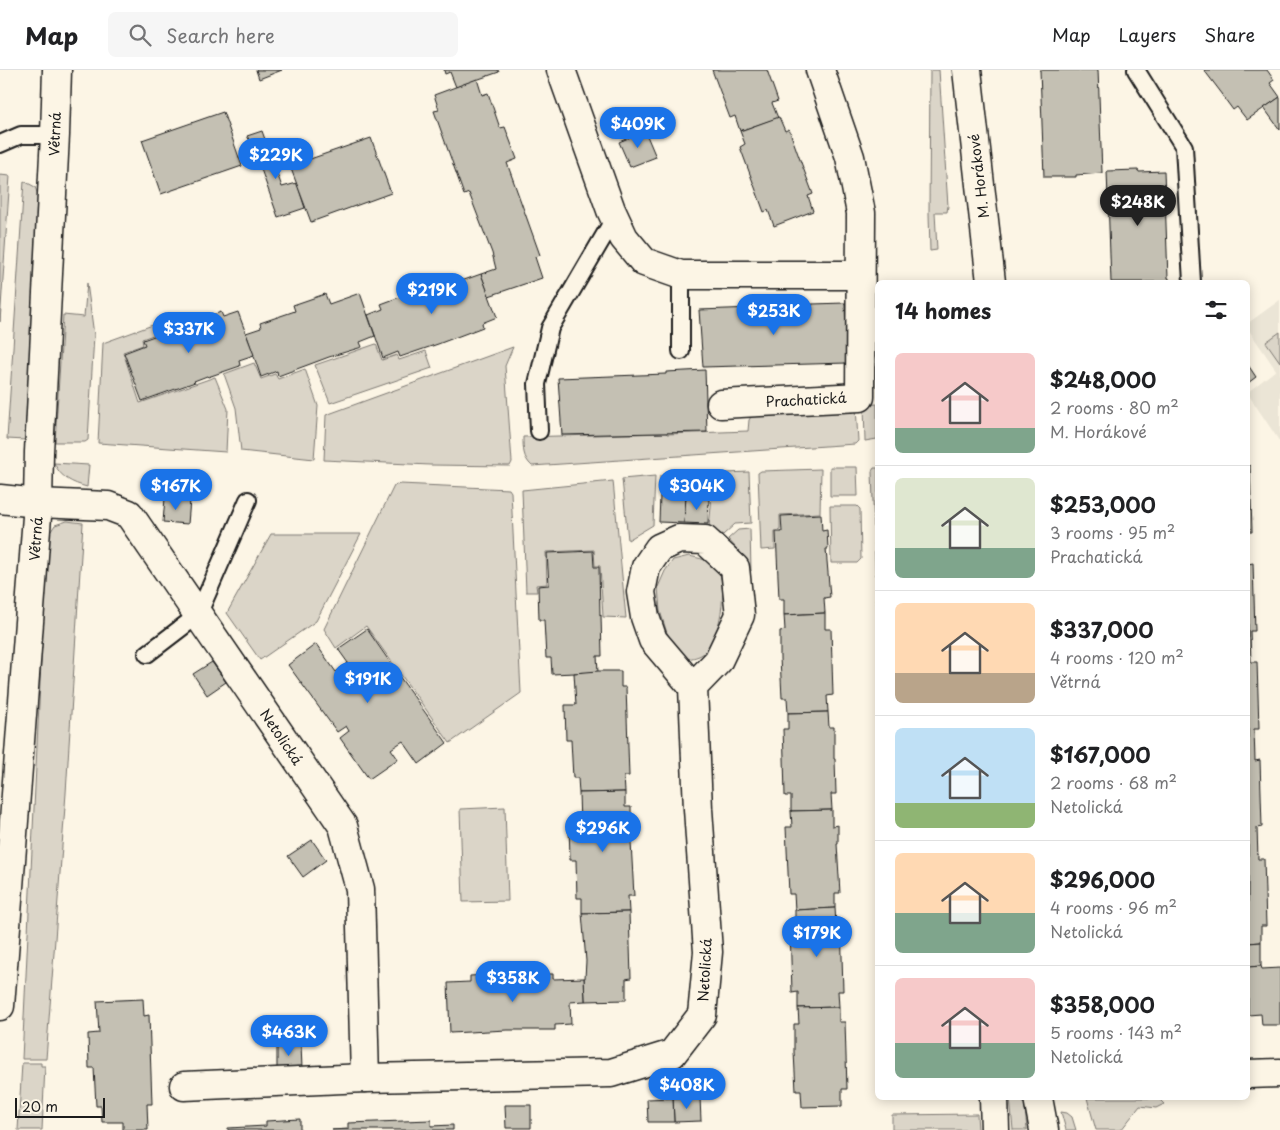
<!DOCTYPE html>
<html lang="en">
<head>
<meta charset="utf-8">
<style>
  :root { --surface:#fff; --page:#f6f6f6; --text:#202124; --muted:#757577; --line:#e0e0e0; --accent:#1a73e8 }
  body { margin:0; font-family:"Playpen Sans",sans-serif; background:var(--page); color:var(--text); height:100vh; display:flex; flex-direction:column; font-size:19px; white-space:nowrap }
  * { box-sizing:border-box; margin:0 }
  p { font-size:16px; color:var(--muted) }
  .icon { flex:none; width:28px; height:28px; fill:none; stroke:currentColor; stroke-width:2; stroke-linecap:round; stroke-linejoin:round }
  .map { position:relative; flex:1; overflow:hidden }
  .panel { position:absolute; left:875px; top:210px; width:375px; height:820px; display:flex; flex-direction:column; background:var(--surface); border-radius:8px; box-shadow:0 2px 12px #0003 }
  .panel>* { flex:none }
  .scale { position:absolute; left:15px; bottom:12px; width:90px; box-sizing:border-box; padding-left:5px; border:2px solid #1c1c1c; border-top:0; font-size:14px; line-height:18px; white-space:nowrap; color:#1c1c1c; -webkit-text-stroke:4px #fcf5e5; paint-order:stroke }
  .price { position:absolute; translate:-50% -42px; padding:0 11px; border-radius:18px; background:var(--accent); color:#fff; font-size:16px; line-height:32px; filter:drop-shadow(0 1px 2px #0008) }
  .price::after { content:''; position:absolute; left:50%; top:30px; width:15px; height:11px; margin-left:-8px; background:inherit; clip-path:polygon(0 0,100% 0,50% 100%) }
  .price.on { background:#222; color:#fff }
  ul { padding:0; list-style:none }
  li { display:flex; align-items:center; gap:15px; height:125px; padding:0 20px }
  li+li { border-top:1px solid var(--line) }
  li span { display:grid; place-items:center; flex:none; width:140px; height:100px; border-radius:8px; color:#555 }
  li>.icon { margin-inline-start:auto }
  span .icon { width:60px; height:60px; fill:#fffc; stroke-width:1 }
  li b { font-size:21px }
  h2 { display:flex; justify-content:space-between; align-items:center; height:60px; padding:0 20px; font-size:21px }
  header { display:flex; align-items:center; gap:30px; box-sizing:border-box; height:70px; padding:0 25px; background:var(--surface); border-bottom:1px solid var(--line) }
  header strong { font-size:24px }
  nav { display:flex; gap:28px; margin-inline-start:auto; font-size:18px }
  .search { width:350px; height:45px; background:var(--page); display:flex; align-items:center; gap:12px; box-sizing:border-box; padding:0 18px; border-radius:8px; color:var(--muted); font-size:19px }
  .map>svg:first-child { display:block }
  .built { fill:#ebe5d6 }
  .green { fill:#dbd5c8; stroke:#7c7872 }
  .building { fill:#c4c0b3; stroke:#1c1c1c }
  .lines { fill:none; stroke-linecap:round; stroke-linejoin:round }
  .lane-casing { stroke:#1c1c1c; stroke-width:20 }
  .street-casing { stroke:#1c1c1c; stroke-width:31 }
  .secondary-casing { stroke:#1c1c1c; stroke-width:31 }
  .lane { stroke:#fcf5e5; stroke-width:16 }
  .street { stroke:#fcf5e5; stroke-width:28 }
  .secondary { stroke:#fcf5e5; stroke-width:28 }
  .labels { text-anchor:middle; stroke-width:4; stroke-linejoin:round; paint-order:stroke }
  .street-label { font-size:14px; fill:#1c1c1c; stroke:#fcf5e5 }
</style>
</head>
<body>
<header>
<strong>Map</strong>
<div class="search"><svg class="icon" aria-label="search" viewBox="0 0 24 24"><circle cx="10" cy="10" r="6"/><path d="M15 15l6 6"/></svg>Search here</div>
<nav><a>Map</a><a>Layers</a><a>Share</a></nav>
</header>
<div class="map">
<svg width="1280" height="1060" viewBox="0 0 1280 1060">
  <rect width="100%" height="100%" fill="#fcf5e5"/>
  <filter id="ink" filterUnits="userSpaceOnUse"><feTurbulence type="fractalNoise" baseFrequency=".02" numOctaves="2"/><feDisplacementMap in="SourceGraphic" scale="10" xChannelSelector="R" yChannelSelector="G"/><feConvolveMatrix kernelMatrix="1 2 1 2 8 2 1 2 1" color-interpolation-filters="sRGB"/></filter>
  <g filter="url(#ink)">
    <!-- built -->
    <polygon class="built" points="1280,230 1280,372 1248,324 1248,322 1276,300 1248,259 1248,253"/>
    <!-- green -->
    <g class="green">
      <polygon points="930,0 939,0 948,136 947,142 935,142 937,180 930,181 929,143"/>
      <polygon points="0,105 10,106 0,252"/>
      <polygon points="24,111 35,117 38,125 25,370 7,369"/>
      <polygon points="87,213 94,265 88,370 85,372 55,372 63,245 84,247"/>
      <polygon points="172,248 175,257 142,269 143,275 123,282 140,333 215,307 228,339 226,382 98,373 103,273"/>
      <polygon points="1280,262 1280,292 1266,272"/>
      <polygon points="376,274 382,290 397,285 399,290 426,281 432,298 330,333 315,295"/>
      <polygon points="513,277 505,296 512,392 510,396 430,395 324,390 326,345"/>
      <polygon points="254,293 261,309 275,304 278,309 305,299 318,336 314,389 241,381 236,338 224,304"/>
      <polygon points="877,334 877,369 865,371 864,335"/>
      <path d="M 856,336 L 858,371 L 855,374 L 532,396 C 523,388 523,379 523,367 L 666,363 L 667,364 L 748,361 L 749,350 L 753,344 Z"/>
      <path d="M 54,393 L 89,395 L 87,417 C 72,413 61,408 54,393 Z"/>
      <polygon points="830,397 857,397 858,426 830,426"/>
      <polygon points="874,398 878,398 877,552 872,401"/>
      <polygon points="821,399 820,443 780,445 780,460 775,461 775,479 761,480 758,403 761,401"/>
      <polygon points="749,402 751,453 735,454 723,465 709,457 712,427 659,424 660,406"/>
      <polygon points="655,406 653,455 628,470 622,409"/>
      <polygon points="613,411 626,548 603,547 600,496 595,496 594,480 546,482 547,514 536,515 537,522 526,522 522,420"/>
      <polygon points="400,414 509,419 511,422 521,623 450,673 366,556 336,578 324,559 394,416"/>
      <polygon points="830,436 857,436 860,439 861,489 857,493 831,493"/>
      <polygon points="67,451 83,453 66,723 46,989 22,989 47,467 55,455"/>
      <polygon points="750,459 751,501 743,486 728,469 738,460"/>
      <polygon points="271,464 361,464 316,551 260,590 227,543"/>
      <path d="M 689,486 C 698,488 711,490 717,498 C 729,515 720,571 704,583 C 699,587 693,588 686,589 L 676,581 L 667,563 L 660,541 L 658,517 L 665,501 L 673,490 Z"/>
      <polygon points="505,737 508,831 463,832 460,739"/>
      <polygon points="22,993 41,993 41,996 45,996 42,1060 18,1060"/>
      <polygon points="1010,1028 1024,1028 1027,1060 1013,1060"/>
      <polygon points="1087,1028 1158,1028 1164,1034 1156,1038 1140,1036 1121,1060 1096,1060"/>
      <polygon points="1061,1042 1067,1043 1072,1047 1076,1060 1066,1060"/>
      <polygon points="977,1044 978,1060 892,1060 892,1045"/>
    </g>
    <!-- building -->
    <g class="building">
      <polygon points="256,0 282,0 259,9"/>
      <polygon points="444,0 498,0 499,2 456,17 450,2 445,4"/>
      <polygon points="712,0 767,0 778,31 772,33 778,48 740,61 735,46 730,48"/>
      <polygon points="1040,0 1098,0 1102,103 1076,105 1076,107 1044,107"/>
      <polygon points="1204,0 1267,0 1274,10 1270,13 1280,27 1247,50 1237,37 1233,40 1222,25 1223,25"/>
      <polygon points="477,9 482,25 488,23 500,58 505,57 517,89 507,93 540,185 535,187 542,208 489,226 481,204 496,199 492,183 469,123 464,125 434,41 439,40 434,25"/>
      <polygon points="1280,27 1280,60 1264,38"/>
      <polygon points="223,42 242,96 161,124 142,70"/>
      <polygon points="779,47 785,61 789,59 799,87 813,124 808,126 813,141 774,156 768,140 764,142 740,77 745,74 740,61"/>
      <polygon points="262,61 282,117 297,113 305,138 278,147 252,74 247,66"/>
      <polygon points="645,61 656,87 630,97 619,72"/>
      <polygon points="371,68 391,123 311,152 290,96"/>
      <polygon points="1138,100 1139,102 1164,101 1168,208 1169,208 1169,212 1111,212 1107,101"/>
      <polygon points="481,204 497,247 482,253 483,257 438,274 400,287 398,282 383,288 368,245 383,239 381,234 416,221 415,216 447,205 450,215"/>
      <polygon points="360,223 375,266 360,272 362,277 329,287 278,306 277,301 261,307 246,263 261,258 260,253 295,241 293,235 325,224 329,234"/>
      <polygon points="845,233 847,293 703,297 699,240 812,236 812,234"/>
      <polygon points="221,242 223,247 238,242 254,285 239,290 240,296 208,307 207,306 194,311 195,312 142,331 124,283 145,275 143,270"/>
      <polygon points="1248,295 1256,307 1248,313"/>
      <polygon points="705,300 707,362 562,365 558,308 666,304 666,302"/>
      <polygon points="1250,395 1252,462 1248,462 1248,396"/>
      <polygon points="660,426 686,427 684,453 659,452"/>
      <polygon points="686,427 709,429 708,454 684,453"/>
      <polygon points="165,428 190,430 188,454 163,452"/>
      <polygon points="821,444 822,461 827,460 828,479 826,479 830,527 824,528 825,543 784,545 784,529 779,529 776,462 782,462 781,446"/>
      <polygon points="593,481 594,497 599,497 600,546 601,545 602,586 597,586 598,602 552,604 551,588 546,588 544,550 539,550 538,516 549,515 547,483"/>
      <polygon points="1248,489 1248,494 1253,493 1255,561 1250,561 1251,592 1257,592 1259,659 1254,659 1255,691 1260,690 1262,757 1257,758 1258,789 1264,789 1266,856 1261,856 1261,872 1248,873"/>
      <polygon points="825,543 825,559 831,559 833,625 827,626 828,642 788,643 787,628 782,628 780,588 780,561 785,560 784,545"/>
      <polygon points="367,559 396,601 386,607 390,612 399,606 447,673 419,694 403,671 391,679 398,689 369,709 340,668 349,661 346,656 337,662 288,595 316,574 336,602 348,593 338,579"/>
      <polygon points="212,592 226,612 207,625 193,604"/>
      <polygon points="598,601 621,601 621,617 626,617 629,706 624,706 625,722 579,723 578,708 573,708 571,670 566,670 565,635 576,635 574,603"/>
      <polygon points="828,642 829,657 834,657 834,689 835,689 836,724 831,724 832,740 791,741 791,726 785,726 784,687 783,659 788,659 788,643"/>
      <polygon points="625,722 625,737 631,737 631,772 634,826 628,826 629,842 582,843 582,828 577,828 576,790 570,790 570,788 569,756 580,755 579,723"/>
      <polygon points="832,740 832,756 838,755 838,774 837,774 840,823 835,823 835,838 795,840 794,824 789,824 786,757 792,757 791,741"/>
      <polygon points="312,770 326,790 303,807 288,786"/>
      <polygon points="835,838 836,854 841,854 842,886 843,921 838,921 839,937 798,938 798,922 792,923 790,856 795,856 795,840"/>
      <polygon points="629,842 631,908 626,909 626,930 585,931 584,908 585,908 586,891 582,843"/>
      <polygon points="1261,872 1261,896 1248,897 1248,873"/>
      <polygon points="1261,896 1262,899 1280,898 1280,955 1262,955 1261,944 1248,945 1248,897"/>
      <polygon points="510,904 553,904 553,909 584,908 585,931 570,932 571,954 555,955 555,960 507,960 450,963 448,913 470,912 470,906"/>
      <polygon points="143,929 144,946 149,945 152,1034 147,1034 148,1060 123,1060 123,1052 102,1052 101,1036 96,1036 94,998 89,998 88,964 99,963 97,931"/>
      <polygon points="839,937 839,952 845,952 847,1019 842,1019 842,1036 802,1037 801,1021 796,1021 794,982 794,954 799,954 798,938"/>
      <polygon points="301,975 302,998 277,999 277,976"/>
      <polygon points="700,1027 701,1051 674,1052 673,1028"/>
      <polygon points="673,1028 674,1052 648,1052 647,1029"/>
      <polygon points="505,1035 531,1035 531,1058 506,1058"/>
      <polygon points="300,1049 300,1060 228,1060 228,1058 266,1056 266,1051"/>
      <polygon points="431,1050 431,1056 453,1055 453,1060 332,1060 348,1059 348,1053"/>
    </g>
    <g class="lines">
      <defs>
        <g id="lane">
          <polyline points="1136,0 1184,77 1192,212"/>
          <polyline points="0,74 21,65 55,65"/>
          <polyline points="681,205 681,281"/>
          <polyline points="539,361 537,314 550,258 615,147"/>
          <polyline points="147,584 198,545 248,430"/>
        </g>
        <g id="street">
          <polyline points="561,0 611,140 624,168 644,192 681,205 860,205"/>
          <polyline points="721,334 860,327 861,143 850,87 820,0"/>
          <polyline points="0,429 38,433 108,436 129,444 343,756 360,819 365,1008 611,1003 672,984 702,945 708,882 698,739 693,617 653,570 645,547 641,522 646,497 659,478 679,469 705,470 735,498 740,545 718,591 693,617"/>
          <polyline points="0,936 38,433 39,382 55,65 57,0"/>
          <polyline points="1248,1004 1280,1003"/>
          <polyline points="184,1016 365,1008"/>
        </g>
        <g id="secondary">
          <polyline points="967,0 991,212"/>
          <polyline points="994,1028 995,1060"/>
          <polyline points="1038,1028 1044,1060"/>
        </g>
      </defs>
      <!-- lane casing -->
      <use href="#lane" class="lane-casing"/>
      <!-- street casing -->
      <use href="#street" class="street-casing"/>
      <!-- secondary casing -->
      <use href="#secondary" class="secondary-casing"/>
      <!-- lane -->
      <use href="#lane" class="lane"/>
      <!-- street -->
      <use href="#street" class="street"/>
      <!-- secondary -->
      <use href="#secondary" class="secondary"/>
    </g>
  </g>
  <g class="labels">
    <!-- street labels -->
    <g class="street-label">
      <text transform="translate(55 64) rotate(-88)" y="5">Větrná</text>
      <text transform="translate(979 106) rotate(-97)" y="5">M. Horákové</text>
      <text transform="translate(806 330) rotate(-3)" y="5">Prachatická</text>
      <text transform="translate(36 469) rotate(-86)" y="5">Větrná</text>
      <text transform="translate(281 667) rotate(56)" y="5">Netolická</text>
      <text transform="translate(705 900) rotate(-87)" y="5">Netolická</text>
    </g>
  </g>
</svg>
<div class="scale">20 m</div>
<b class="price" style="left:638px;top:79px">$409K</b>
<b class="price" style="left:276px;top:110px">$229K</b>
<b class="price on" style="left:1138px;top:157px">$248K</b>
<b class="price" style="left:432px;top:245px">$219K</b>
<b class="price" style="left:774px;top:266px">$253K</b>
<b class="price" style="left:189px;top:284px">$337K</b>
<b class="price" style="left:176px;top:441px">$167K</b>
<b class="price" style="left:697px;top:441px">$304K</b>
<b class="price" style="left:368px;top:634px">$191K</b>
<b class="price" style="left:603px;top:783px">$296K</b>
<b class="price" style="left:817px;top:888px">$179K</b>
<b class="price" style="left:513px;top:933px">$358K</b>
<b class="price" style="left:289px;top:987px">$463K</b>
<b class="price" style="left:687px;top:1040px">$408K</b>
<section class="panel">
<h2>14 homes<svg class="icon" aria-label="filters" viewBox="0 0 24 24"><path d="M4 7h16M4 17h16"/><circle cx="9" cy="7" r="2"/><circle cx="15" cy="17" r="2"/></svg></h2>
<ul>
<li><span style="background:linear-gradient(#f6c9c9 75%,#7fa58c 0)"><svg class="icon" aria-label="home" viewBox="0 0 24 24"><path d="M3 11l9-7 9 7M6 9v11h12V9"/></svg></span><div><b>$248,000</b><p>2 rooms · 80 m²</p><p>M. Horákové</p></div></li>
<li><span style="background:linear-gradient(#dfe7d0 70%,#7fa58c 0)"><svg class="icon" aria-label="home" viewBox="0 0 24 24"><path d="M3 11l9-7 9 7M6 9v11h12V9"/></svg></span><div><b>$253,000</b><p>3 rooms · 95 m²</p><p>Prachatická</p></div></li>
<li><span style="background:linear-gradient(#ffd9b3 70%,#b9a48a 0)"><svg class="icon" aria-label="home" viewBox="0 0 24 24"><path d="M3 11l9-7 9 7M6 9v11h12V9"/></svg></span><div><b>$337,000</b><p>4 rooms · 120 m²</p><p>Větrná</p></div></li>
<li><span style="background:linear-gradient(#bfe0f5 75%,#8fb573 0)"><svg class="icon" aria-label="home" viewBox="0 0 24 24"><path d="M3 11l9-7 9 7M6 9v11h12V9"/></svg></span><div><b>$167,000</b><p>2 rooms · 68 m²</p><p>Netolická</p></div></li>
<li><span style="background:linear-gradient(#ffd9b3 60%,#7fa58c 0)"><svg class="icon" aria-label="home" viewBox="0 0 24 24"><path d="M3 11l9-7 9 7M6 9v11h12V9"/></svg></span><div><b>$296,000</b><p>4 rooms · 96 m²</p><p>Netolická</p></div></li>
<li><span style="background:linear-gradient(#f6c9c9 65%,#7fa58c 0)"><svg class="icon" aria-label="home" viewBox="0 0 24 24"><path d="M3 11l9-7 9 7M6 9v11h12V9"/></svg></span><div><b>$358,000</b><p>5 rooms · 143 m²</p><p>Netolická</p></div></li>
</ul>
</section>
</div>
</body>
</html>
